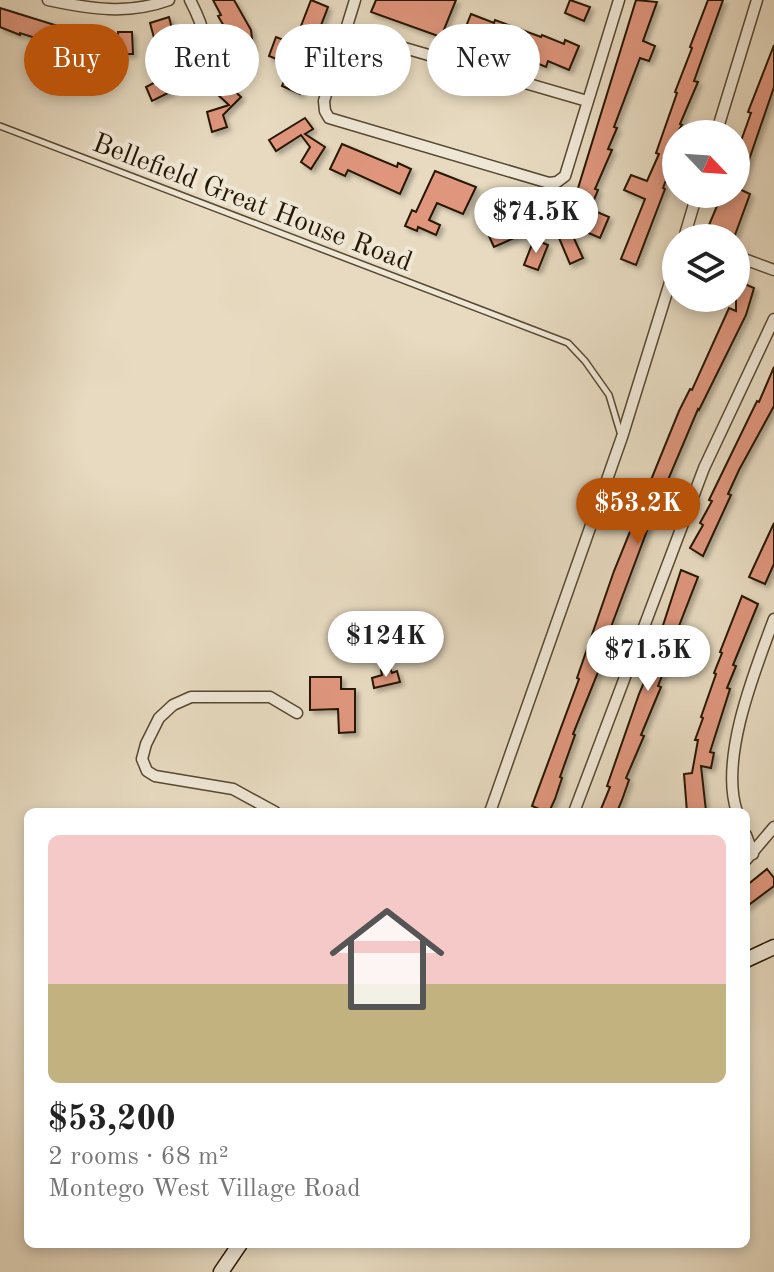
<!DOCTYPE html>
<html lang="en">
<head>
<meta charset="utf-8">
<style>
  :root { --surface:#fff; --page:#f6f6f6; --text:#222; --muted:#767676; --accent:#b45309 }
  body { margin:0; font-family:"Old Standard TT",serif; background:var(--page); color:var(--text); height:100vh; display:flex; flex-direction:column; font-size:30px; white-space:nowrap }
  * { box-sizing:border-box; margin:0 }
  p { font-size:26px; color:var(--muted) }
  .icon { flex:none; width:44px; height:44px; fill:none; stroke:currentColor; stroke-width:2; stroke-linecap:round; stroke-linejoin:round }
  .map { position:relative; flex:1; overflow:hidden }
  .sheet { position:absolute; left:24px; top:808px; width:726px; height:440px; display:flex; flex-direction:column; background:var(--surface); border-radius:12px; box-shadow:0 4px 12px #0003 }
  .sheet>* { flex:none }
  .top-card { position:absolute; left:24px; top:24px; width:726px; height:72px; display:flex; gap:16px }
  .needle { width:52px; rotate:115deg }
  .tools { position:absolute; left:662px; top:120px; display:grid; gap:16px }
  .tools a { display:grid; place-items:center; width:88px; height:88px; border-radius:50%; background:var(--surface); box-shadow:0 4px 12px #0003; font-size:40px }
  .price { position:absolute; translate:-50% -68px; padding:0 18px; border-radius:28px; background:#fff; color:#222; font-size:26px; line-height:52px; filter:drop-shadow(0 2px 4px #0008) }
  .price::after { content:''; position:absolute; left:50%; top:48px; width:24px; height:18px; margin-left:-12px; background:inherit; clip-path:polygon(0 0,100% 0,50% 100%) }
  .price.on { background:var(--accent); color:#fff }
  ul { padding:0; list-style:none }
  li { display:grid; align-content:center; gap:16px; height:424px; padding:0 24px }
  li span { display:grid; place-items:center; height:248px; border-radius:12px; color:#555 }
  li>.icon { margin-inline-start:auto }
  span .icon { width:144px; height:144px; fill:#fffc; stroke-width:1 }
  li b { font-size:34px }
  .pill { padding:0 28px; border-radius:36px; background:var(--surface); box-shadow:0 4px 12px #0003; font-size:28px; line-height:72px }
  .pill.on { background:var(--accent); color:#fff }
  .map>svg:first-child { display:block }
  .building { fill:#df967d; stroke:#271701; stroke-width:2; filter:url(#shadow) }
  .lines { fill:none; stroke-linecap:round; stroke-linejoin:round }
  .lane-casing { stroke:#574831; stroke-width:8 }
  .street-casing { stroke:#574831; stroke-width:13 }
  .secondary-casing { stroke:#271701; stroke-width:17 }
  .lane { stroke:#efe7d6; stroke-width:5 }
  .street { stroke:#efe7d6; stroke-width:10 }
  .secondary { stroke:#efe7d6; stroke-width:14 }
  .labels { text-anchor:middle; stroke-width:8; stroke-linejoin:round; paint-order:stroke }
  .street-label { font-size:28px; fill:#271701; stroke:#efe7d6 }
</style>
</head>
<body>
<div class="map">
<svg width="774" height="1272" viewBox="0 0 774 1272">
  <defs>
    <filter id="shadow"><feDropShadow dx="3.5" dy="3.5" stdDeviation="2" flood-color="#0004"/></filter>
  </defs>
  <rect width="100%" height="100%" fill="#e7dac0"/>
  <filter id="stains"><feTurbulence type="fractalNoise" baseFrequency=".0025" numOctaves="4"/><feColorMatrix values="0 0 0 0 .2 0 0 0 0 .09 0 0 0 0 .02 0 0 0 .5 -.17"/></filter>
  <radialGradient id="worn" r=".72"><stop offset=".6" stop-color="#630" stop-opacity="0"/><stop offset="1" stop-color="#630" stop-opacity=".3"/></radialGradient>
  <!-- building -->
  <g class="building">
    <polygon points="213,0 234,0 251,30 253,47 248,47 246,76 226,75 227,61 233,61 230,36 218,16 221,15"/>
    <polygon points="311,0 328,7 300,80 305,82 300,94 282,86 291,65 269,56 276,37 294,44"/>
    <polygon points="376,0 456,0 441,37 371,12"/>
    <polygon points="570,0 590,7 584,21 565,13"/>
    <polygon points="636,0 657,2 643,41 655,46 649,61 640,58 614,127 617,128 608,149 612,150 595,189 598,190 590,209 609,217 600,238 572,226 582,201 575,198"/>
    <polygon points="708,0 723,0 694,81 698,82 680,124 682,125 676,134 675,146 668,165 671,167 663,188 665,189 636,265 621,259 645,199 624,190 631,175 647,181 659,154 656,153 677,93 675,92 692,48 690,47"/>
    <polygon points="0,8 74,31 75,28 89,32 88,38 118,42 118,32 132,32 133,54 108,54 107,61 92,59 93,54 62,43 61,46 20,33 20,35 0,27"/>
    <polygon points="471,14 494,23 495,20 541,37 542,35 564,44 565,40 579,46 569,70 548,61 546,67 500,48 499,50 475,41 473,44 461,39"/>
    <polygon points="169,17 173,33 168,34 173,57 152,62 149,47 156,45 150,23"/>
    <polygon points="774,45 774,87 739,189 750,194 735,235 709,225 722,194 736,194 736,155 751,113 748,112"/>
    <polygon points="165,77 172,91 152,101 146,87"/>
    <polygon points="226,83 241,97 223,115 227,127 212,132 207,112 229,105 216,93"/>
    <polygon points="305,118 313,129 305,134 325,147 311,169 301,162 310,147 301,135 276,151 269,140"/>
    <polygon points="342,144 397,167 398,163 411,169 400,194 348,170 345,176 330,169"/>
    <polygon points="435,171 476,187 463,214 437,203 429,220 440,225 436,235 418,227 417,231 405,226 412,210 416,212"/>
    <polygon points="495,189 521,195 517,209 491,203"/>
    <polygon points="517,221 523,234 494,247 488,234"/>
    <polygon points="571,232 583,258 570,264 559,238"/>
    <polygon points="534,239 548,245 538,270 524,265"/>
    <polygon points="740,282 754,288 746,315 699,410 698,409 651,520 611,627 613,628 605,649 607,650 573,734 575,735 560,777 562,778 555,799 549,812 546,812 532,806 579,679 577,678 614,571 679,411 690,389 692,390 729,308 736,311 736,291"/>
    <polygon points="774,367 774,406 739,470 728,494 731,495 703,556 690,548 703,525 700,523 712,501 709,500 757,401 759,402"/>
    <polygon points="774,523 774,564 765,584 749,577"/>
    <polygon points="681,570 698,577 672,644 674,645 658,686 661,687 641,735 644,736 626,778 629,780 622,800 617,812 608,812 601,809 610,787 607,786 639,694 656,654 654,653"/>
    <polygon points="742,596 758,604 733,665 736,666 727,688 730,689 710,752 714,753 711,768 701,766 706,811 687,812 684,774 692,773 698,740 695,740 703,718 701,717 716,674 714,673 722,653 720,652"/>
    <polygon points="390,668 392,673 397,671 400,682 374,688 372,678 382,675 381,670"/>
    <polygon points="310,677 341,677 341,689 355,689 355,732 339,733 338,709 310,710"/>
    <polygon points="767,869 774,878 774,886 746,907 746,886"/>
  </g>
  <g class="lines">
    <defs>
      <polyline id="lane" points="0,126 568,343 585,361 609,395 620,432"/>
      <g id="street">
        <path d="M 48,0 C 91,9 128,15 169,0"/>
        <path d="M 190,0 C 206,31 208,43 202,77"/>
        <polyline points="355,0 324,101 325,111 329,118 549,183 557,182 565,176 619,0"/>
        <polyline points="346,31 587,101"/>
        <polyline points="716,134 757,0"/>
        <polyline points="684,238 697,194"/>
        <polyline points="736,256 774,270"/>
        <polyline points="275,812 233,789 155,776 147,771 142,759 146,744 159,718 173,705 191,697 270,697 297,713"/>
        <polyline points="490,812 622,437 676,263"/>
        <polyline points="574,812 704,468 774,319"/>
        <path d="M 737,812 C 719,759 755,670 774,619"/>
        <polyline points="746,835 753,854"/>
        <polyline points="746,860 774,827"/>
      </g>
      <g id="secondary">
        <polyline points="746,960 774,947"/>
        <polyline points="221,1272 240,1244"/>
      </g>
    </defs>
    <!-- lane casing -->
    <use href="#lane" class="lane-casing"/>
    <!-- street casing -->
    <use href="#street" class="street-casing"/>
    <!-- secondary casing -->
    <use href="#secondary" class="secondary-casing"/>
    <!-- lane -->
    <use href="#lane" class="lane"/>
    <!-- street -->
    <use href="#street" class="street"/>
    <!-- secondary -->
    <use href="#secondary" class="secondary"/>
  </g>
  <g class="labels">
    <!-- street labels -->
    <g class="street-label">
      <text transform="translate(253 201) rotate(21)" y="10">Bellefield Great House Road</text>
    </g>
  </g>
  <rect width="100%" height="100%" filter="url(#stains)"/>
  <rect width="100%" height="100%" fill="url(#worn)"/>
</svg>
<div class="tools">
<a><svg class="needle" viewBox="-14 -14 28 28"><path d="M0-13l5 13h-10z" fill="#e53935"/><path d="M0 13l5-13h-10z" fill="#767676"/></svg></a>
<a><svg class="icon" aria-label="layers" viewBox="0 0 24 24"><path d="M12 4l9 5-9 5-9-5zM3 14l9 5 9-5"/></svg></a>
</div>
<b class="price" style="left:536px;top:255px">$74.5K</b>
<b class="price on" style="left:638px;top:546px">$53.2K</b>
<b class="price" style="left:386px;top:679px">$124K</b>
<b class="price" style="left:648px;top:693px">$71.5K</b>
<div class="top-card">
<a class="pill on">Buy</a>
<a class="pill">Rent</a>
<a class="pill">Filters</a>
<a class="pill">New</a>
</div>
<section class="sheet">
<ul>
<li><span style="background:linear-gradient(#f6c9c9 60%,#c2b280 0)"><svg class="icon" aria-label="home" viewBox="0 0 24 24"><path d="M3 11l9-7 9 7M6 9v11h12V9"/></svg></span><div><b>$53,200</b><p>2 rooms · 68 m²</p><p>Montego West Village Road</p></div></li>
</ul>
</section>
</div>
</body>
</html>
